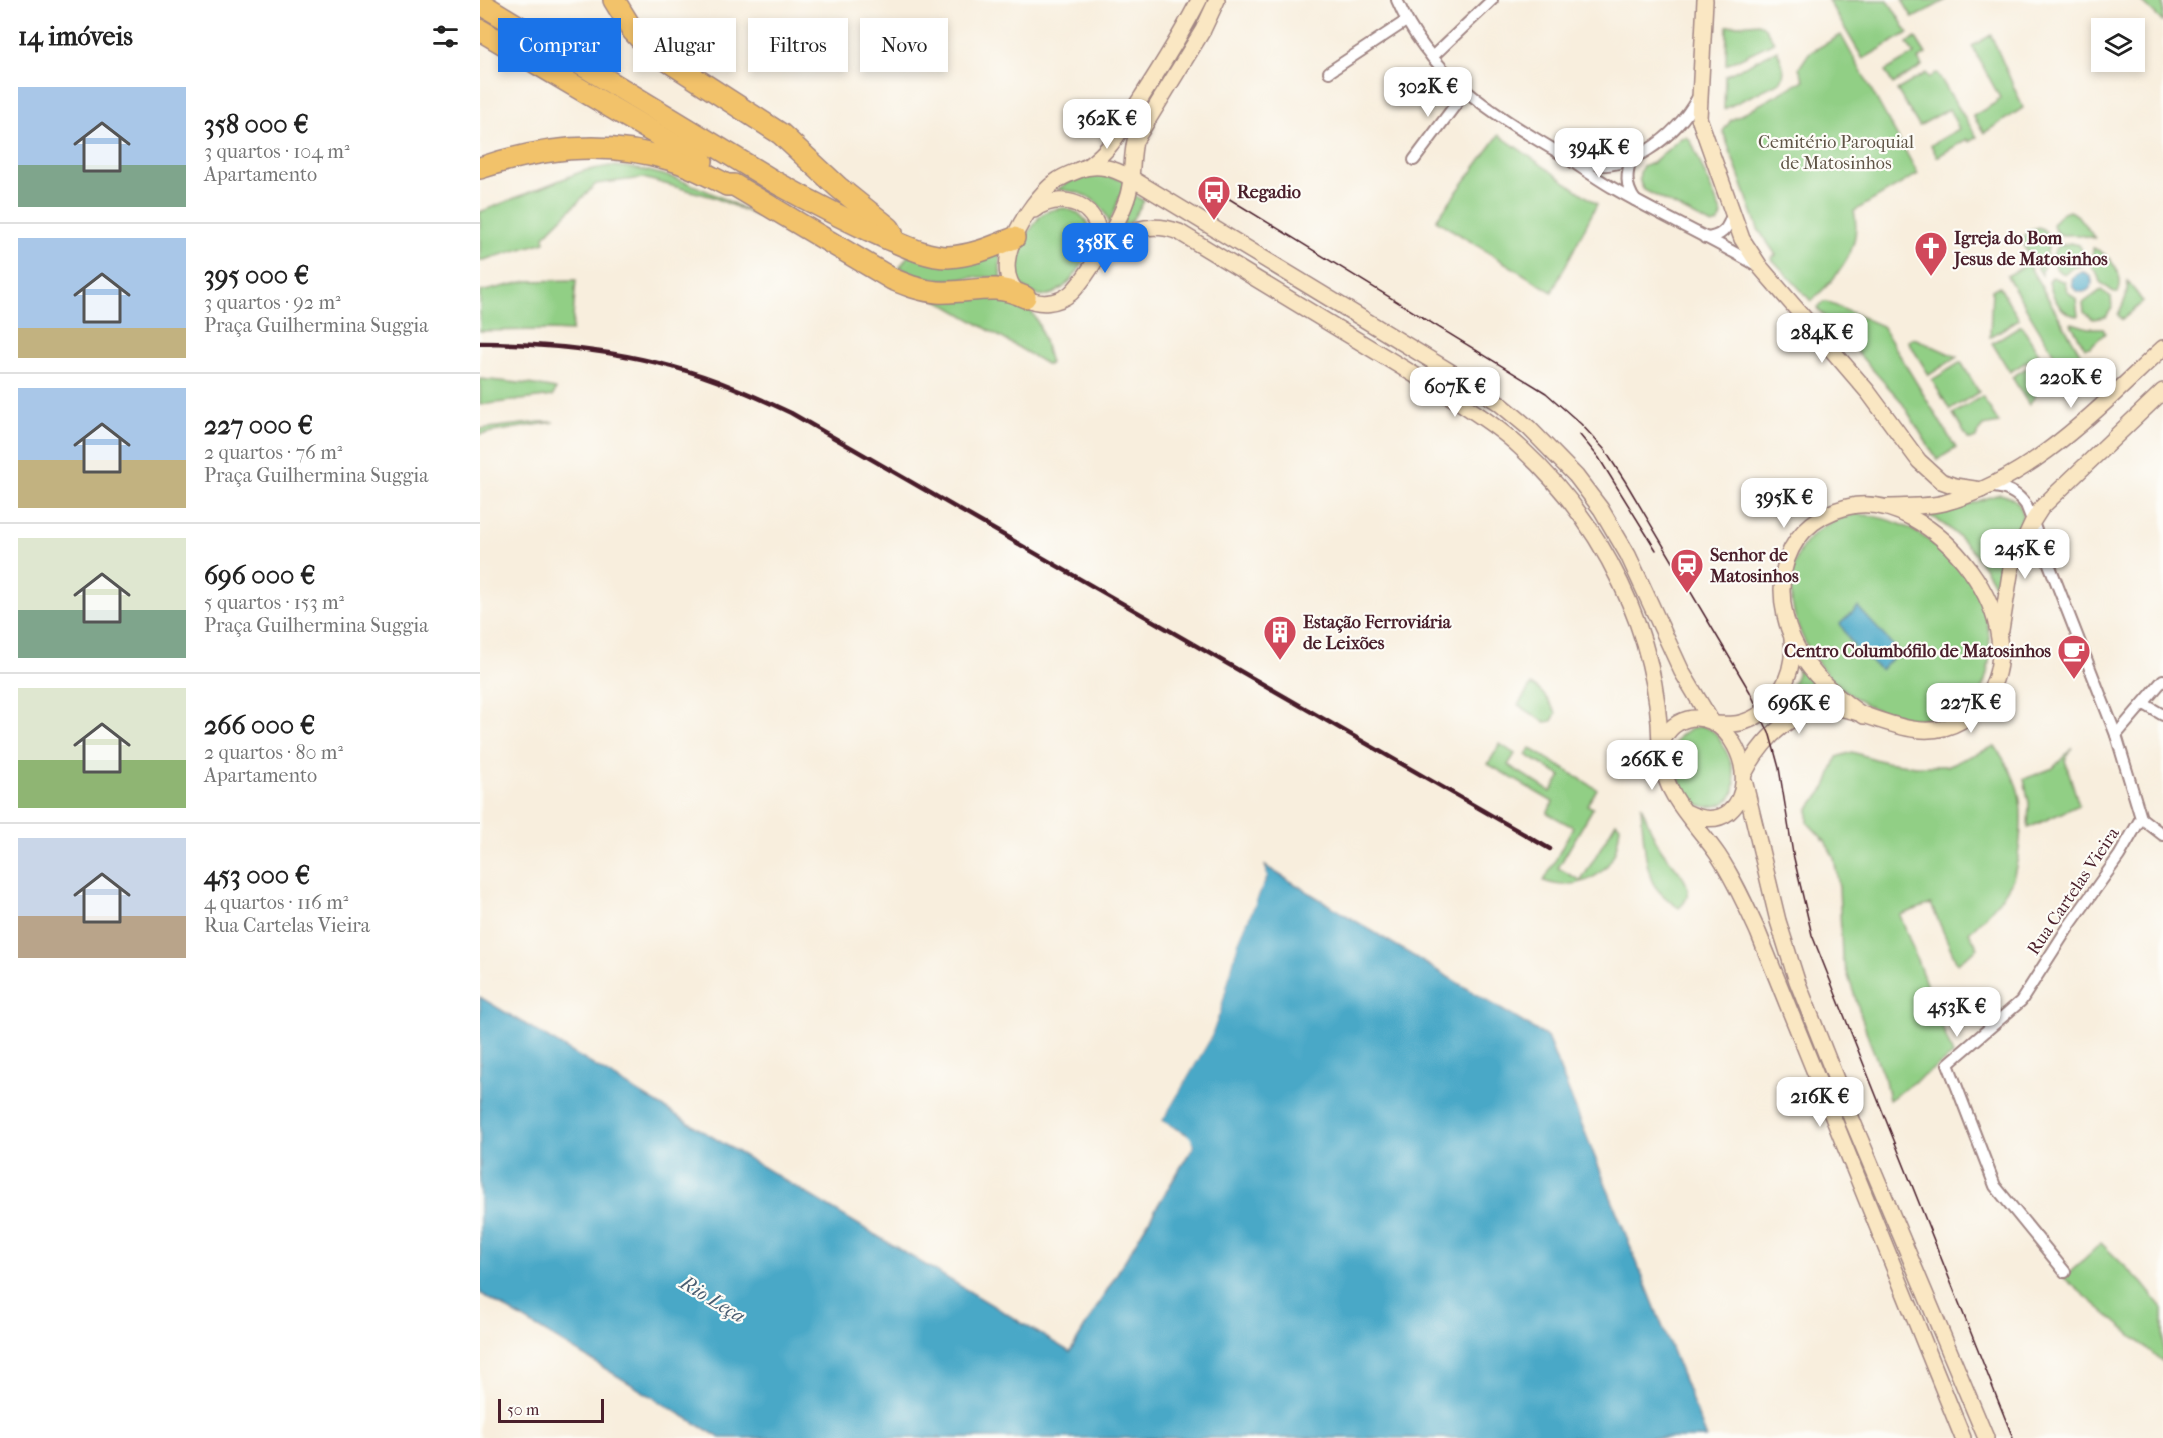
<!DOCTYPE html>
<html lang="pt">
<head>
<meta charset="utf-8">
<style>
  :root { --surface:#fff; --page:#f2f2f2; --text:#222; --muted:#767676; --line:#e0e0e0; --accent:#1a73e8 }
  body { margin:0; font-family:"IM FELL French Canon",serif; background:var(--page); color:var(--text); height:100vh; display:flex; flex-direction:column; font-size:22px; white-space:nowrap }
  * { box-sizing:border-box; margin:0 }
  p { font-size:20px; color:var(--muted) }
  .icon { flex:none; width:33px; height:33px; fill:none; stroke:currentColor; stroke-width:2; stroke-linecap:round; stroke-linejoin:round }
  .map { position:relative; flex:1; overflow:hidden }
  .panel { display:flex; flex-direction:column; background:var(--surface); width:480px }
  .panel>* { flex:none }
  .top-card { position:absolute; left:18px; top:18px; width:570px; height:54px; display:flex; gap:12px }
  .tools { position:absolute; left:1611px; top:18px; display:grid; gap:12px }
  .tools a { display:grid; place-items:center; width:54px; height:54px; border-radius:0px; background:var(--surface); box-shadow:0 3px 9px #0003; font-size:30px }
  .scale { position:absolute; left:18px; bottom:15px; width:106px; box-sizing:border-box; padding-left:6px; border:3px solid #4a1f2b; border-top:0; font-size:16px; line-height:21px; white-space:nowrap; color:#4a1f2b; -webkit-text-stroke:4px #fdfcf7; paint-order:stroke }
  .price { position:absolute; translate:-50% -51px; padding:0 14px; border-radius:12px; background:#fff; color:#222; font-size:20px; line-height:39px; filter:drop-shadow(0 2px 3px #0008) }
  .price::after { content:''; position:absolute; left:50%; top:36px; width:18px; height:14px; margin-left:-9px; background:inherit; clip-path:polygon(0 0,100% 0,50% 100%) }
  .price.selected { background:var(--accent); color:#fff }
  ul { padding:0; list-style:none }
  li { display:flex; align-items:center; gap:18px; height:150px; padding:0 18px }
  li+li { border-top:2px solid var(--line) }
  li span { display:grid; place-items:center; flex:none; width:168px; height:120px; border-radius:0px; color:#555 }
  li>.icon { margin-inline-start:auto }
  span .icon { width:72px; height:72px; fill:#fffc; stroke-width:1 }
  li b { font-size:26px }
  h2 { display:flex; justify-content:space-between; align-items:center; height:72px; padding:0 18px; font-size:26px }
  .chip { padding:0 21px; border-radius:0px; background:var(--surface); box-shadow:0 3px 9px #0003; font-size:21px; line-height:54px }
  .chip.selected { background:var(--accent); color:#fff }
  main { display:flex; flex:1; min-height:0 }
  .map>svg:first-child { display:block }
  .green { fill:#91cf85; stroke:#6e7758; stroke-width:1.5 }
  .water { fill:#48a8c7; stroke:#496479; stroke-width:1.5 }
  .pier { fill:#f8eedd }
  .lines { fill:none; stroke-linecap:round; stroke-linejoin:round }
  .street-casing { stroke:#a18684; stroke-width:14 }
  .secondary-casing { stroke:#a18684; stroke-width:18 }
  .highway-casing { stroke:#a18684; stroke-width:24 }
  .street { stroke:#fff; stroke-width:10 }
  .secondary { stroke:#fae7c3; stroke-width:15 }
  .highway { stroke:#f2c26a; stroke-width:21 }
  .tram { stroke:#4a1f2b; stroke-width:1.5 }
  .rail { stroke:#4a1f2b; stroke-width:4.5 }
  .labels { text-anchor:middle; stroke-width:4.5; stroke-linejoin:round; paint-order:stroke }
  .park-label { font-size:18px; fill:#5f5446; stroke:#fdfcf7 }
  .poi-label { font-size:18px; font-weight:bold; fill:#4a1f2b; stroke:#fdfcf7; text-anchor:start }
  .street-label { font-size:18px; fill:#4a1f2b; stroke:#fdfcf7 }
  .water-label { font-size:20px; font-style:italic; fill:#495d71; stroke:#fdfcf7 }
</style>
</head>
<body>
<main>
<section class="panel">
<h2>14 imóveis<svg class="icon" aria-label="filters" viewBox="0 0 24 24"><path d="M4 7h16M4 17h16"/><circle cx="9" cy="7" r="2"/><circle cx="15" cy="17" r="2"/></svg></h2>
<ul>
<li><span style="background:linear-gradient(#a9c7e8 65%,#7fa58c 0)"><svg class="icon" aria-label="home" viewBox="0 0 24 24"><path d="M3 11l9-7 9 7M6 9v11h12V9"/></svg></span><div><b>358 000 €</b><p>3 quartos · 104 m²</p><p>Apartamento</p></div></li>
<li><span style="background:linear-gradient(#a9c7e8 75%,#c2b280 0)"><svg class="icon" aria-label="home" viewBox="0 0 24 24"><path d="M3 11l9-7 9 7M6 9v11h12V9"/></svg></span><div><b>395 000 €</b><p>3 quartos · 92 m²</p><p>Praça Guilhermina Suggia</p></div></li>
<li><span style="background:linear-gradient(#a9c7e8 60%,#c2b280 0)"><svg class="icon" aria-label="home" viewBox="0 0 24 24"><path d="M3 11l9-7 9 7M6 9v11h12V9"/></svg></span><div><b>227 000 €</b><p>2 quartos · 76 m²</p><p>Praça Guilhermina Suggia</p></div></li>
<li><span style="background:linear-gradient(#dfe7d0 60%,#7fa58c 0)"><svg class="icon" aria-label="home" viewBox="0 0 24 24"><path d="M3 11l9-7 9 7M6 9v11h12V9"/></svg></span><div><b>696 000 €</b><p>5 quartos · 153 m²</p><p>Praça Guilhermina Suggia</p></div></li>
<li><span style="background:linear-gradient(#dfe7d0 60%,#8fb573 0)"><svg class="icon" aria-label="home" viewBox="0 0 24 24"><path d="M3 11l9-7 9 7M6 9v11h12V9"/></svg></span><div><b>266 000 €</b><p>2 quartos · 80 m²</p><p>Apartamento</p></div></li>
<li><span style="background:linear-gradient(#c9d6e8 65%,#b9a48a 0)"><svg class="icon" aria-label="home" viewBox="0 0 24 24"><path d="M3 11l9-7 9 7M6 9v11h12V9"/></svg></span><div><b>453 000 €</b><p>4 quartos · 116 m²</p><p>Rua Cartelas Vieira</p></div></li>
</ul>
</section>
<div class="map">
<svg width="1683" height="1438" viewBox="0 0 1683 1438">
  <rect width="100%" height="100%" fill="#fdfcf7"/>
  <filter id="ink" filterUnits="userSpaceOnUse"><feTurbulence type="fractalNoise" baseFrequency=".0167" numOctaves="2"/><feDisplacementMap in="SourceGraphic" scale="12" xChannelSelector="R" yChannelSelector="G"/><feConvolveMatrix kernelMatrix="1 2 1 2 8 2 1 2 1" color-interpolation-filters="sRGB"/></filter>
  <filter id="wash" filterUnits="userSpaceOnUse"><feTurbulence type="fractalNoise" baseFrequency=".008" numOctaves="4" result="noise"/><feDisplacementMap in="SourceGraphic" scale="24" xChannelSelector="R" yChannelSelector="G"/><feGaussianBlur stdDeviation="1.35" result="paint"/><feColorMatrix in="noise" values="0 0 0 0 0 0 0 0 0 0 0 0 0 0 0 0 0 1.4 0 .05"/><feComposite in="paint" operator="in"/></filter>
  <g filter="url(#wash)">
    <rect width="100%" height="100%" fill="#f8eedd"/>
    <!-- green -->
    <g class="green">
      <polygon points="1348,0 1408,0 1428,33 1383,59"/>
      <polygon points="1422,0 1466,0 1433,18"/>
      <polygon points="1660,0 1683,0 1683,22"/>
      <polygon points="1279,23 1285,28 1294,42 1246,65 1247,26"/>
      <path d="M 1361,35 L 1438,174 L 1374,211 C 1383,248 1358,277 1331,301 L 1291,258 L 1296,255 L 1278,229 L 1243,131 L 1251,120 L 1324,80 L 1319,68 L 1329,53 Z"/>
      <polygon points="1511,35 1543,108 1504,133 1493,116 1517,102 1517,100 1520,98 1492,46"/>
      <polygon points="1436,38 1446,54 1438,59 1442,66 1413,84 1405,71 1434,54 1427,43"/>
      <path d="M 1297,50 C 1301,61 1308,72 1300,82 L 1244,109 L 1245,76 Z"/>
      <polygon points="1446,73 1449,78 1457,73 1497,137 1489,142 1487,139 1457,157 1451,145 1479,129 1469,109 1439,126 1417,90"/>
      <polygon points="1019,135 1117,204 1072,292 956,220"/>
      <path d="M 1206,137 L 1211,141 L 1242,215 C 1241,221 1238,224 1232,225 L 1164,190 C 1158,182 1158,175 1162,167 L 1172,163 L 1201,138 Z"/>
      <path d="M 130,166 C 183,168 231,191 277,216 L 233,197 L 163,178 L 116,184 L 64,236 L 65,242 L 0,261 L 0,212 L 103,171 Z"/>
      <path d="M 616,173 L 646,181 L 629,224 C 623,199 600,190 577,190 C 589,180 601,175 616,173 Z"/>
      <polygon points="652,194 664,201 650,223 642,226"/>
      <path d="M 585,208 C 617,217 615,242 601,266 C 590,284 569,307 546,289 C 523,271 538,247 551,229 C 555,224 558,217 563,214 C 568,209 577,209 585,208 Z"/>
      <path d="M 1589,211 L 1597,215 L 1615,238 C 1609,237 1604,236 1599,235 C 1587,233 1577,240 1573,225 C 1576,217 1581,213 1589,211 Z"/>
      <path d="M 1558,227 C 1580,233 1562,260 1562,275 L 1544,247 L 1543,239 L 1548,231 Z"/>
      <path d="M 1590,243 L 1599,245 L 1604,254 L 1605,262 L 1603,265 L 1592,268 L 1585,274 C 1571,269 1569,256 1579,246 Z"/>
      <path d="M 1613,248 C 1629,253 1646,276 1638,293 L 1635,293 L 1620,282 L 1617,273 L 1611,267 Z"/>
      <path d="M 520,252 L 520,271 L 522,278 C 481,272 462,291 420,267 L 430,253 Z"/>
      <polygon points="1548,264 1603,358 1584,371 1527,276"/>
      <path d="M 1572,277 L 1585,282 L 1587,291 L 1596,299 L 1598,316 C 1581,315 1572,297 1569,282 Z"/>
      <polygon points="96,280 92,331 67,330 0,331 0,292 47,281"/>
      <polygon points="1648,281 1663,302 1642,320 1638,315 1646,297"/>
      <polygon points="1519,286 1539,319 1510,337 1512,290"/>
      <polygon points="1621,290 1631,297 1632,308 1626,317 1613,319 1604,312 1603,303"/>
      <path d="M 496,296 C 509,298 526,297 539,302 C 560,309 564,345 570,363 L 568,365 L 454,298 Z"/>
      <polygon points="1343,302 1347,302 1402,326 1476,448 1457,460 1421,401 1337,308"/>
      <polygon points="1592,323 1608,328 1623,328 1625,333 1610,347 1605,348 1591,324"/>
      <polygon points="1541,325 1559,354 1530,372 1512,343"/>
      <polygon points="1434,338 1477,357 1449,375 1428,341"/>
      <polygon points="1562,358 1577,387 1573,391 1559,391 1549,405 1532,377"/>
      <polygon points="1481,362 1499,392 1470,410 1452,380"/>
      <polygon points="0,379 49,384 76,389 73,396 0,405"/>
      <polygon points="1502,396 1519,423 1503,426 1498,432 1496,438 1491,440 1488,439 1473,414"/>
      <polygon points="60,422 74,422 0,434 0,429"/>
      <path d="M 1519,494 C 1561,501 1536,541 1527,564 C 1523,573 1521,582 1518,592 C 1501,558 1480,531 1445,513 L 1487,505 Z"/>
      <path d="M 1378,514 C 1418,518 1445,533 1473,562 C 1478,567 1484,572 1489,578 C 1517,619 1525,709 1460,717 C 1447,719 1433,720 1419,717 C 1393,712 1364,693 1346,673 C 1298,619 1291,530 1378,514 Z"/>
      <path d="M 1321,663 L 1351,697 L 1323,703 L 1289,722 L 1287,720 C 1305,699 1312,689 1321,663 Z"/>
      <path d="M 1051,685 C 1061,689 1071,703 1076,713 L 1072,721 L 1065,722 L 1038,705 Z"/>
      <path d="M 1222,726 C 1226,728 1231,729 1234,732 C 1247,746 1266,789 1246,802 C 1237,808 1220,809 1212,801 C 1205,796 1201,785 1199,777 C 1190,750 1190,732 1222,726 Z"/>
      <path d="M 1020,744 L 1035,754 L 1028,765 L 1071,792 L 1081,776 L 1046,755 L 1050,748 L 1117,789 L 1107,805 L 1113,808 L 1078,868 L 1101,881 L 1136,822 L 1140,826 C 1139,835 1138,845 1134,854 C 1122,881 1090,891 1064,881 L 1093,827 L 1067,813 L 1073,802 L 1008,764 Z"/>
      <path d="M 1515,746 C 1524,759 1532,772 1537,787 C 1545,810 1540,855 1533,878 C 1527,894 1502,921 1489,932 L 1498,948 L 1477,963 L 1451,904 L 1420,915 L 1473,1055 L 1409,1100 L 1405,1080 L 1389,1040 L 1362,957 L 1359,887 L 1354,858 L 1345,841 L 1328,823 L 1328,810 L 1346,787 L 1357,757 L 1372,752 L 1405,762 L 1436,766 L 1467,766 Z"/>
      <polygon points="1592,748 1585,760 1599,805 1548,828 1549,803 1544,779 1573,768"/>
      <path d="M 1161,805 C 1167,819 1172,836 1181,849 C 1192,866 1223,888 1199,908 C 1189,901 1177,892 1172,881 C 1165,864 1162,824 1161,805 Z"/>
      <polygon points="1621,1243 1662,1283 1683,1309 1683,1362 1584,1278"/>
    </g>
    <!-- water -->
    <g class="water">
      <circle cx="1602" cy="282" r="10"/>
      <polygon points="1378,607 1419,652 1401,670 1376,650 1360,624"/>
      <polygon points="785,866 1067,1037 1227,1438 240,1438 0,1293 0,997 590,1352 714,1145 705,1133 682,1121 730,1039 740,1011 758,942 787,876"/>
    </g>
    <!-- pier -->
    <polygon class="pier" points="785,866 787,876 758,942 740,1011 730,1039 682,1121 710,1137 714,1145 708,1155 706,1153 711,1145 708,1139 681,1124 679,1120 727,1037 737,1010 755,941 784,876 782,870"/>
  </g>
  <g filter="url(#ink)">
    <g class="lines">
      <defs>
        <g id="street">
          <path d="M 917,0 C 949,75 1009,111 1076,151 C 1095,163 1114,177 1133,188 C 1181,216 1231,238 1278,266"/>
          <polyline points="952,57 1012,0"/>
          <polyline points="849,72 926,21"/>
          <path d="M 1152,158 C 1146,173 1145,186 1155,200"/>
          <polyline points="934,160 985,92"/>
          <path d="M 1098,162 C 1146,177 1196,137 1218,97"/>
          <path d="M 1225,238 C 1241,237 1249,229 1252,213"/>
          <path d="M 1510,487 C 1525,487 1537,492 1546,505 L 1636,735 L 1661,818 L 1683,835"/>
          <polyline points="1664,704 1683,715"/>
          <polyline points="1636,735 1683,680"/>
          <polyline points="1585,1272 1515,1186 1468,1064 1541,1001 1589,926 1639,856 1661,818"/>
        </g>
        <g id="secondary">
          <path d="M 719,0 C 702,34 681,66 661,98 C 651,113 642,130 631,144 C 625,152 616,160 608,166 C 597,172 585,174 575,182 C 549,202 502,272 544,297 C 559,306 578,304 591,293 C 609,276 641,219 648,195 C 653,177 651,159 655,141 L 723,30 L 737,0"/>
          <polyline points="1225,0 1219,118 1262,239 1281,268 1388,392 1439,461 1461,481 1475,486 1501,490"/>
          <path d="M 598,170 C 618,163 633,168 651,178 L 974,374 L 1019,403 L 1049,428 L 1096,476 L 1121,509 L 1148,555 L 1202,672 L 1230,719"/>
          <path d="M 554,210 C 574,195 604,198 616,223 C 620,232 619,242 620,251"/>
          <path d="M 620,251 C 643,232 668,220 699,232 L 976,400 C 999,415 1022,430 1042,449 C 1123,524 1178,633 1180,744"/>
          <path d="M 1409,507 C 1426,506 1447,507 1464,503 C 1553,479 1617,409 1683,348"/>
          <polyline points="1521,630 1531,568 1553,521 1562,507 1683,391"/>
          <path d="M 1236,724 C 1244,724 1252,725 1260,723 C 1295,715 1316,674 1312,639"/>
          <path d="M 1264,774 C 1284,735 1324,696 1372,711 C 1408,722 1445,742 1481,721 C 1489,717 1495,710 1501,703 C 1565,630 1452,486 1367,507 C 1293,526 1287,605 1325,661 C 1341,684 1362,701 1384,716"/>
          <polyline points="1265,784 1298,921 1317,981 1373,1122 1506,1438"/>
          <path d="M 1206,812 C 1220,819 1236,822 1249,812 C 1286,781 1245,697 1198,723 C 1186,730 1179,744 1181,758 C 1185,797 1217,824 1238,855 C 1254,879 1266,906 1278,932 L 1483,1438"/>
        </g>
        <g id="highway">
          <polyline points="134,0 153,31 171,50 301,134 358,187 409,228 412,233"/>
          <path d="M 0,3 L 295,182 C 331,202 368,221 406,238 C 425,246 447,257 468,257 C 492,256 512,247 534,238"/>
          <polyline points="0,30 222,161"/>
          <path d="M 0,168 C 62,147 129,140 192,160 C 212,166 229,176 247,185 L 254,185 L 412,279 C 427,285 441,291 457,292 C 492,294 511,281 545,297"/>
        </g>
      </defs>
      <!-- street casing -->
      <use href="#street" class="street-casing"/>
      <!-- secondary casing -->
      <use href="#secondary" class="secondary-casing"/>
      <!-- highway casing -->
      <use href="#highway" class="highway-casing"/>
      <!-- street -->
      <use href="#street" class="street"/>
      <!-- secondary -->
      <use href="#secondary" class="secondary"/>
      <!-- highway -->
      <use href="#highway" class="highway"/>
      <!-- tram -->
      <g class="tram">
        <polyline points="730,187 1066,393 1101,424 1124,449 1145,481 1270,692 1290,735 1299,768 1313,854 1332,935 1533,1438"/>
        <polyline points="1100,435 1119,458 1176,550"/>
      </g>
      <!-- rail -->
      <path class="rail" d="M 0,343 C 86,344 172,354 252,387 C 272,395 292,404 311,413 L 1070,849"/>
    </g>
  </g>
  <!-- icons -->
  <defs>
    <symbol id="bus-pin" viewBox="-11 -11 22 30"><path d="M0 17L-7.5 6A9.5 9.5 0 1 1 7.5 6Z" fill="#d1495b" stroke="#fdfcf7"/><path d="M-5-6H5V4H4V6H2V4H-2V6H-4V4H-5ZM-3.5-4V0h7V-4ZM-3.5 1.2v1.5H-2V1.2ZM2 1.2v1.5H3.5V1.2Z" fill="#fff"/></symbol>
    <symbol id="church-pin" viewBox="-11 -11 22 30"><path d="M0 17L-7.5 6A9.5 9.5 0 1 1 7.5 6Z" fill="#d1495b" stroke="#fdfcf7"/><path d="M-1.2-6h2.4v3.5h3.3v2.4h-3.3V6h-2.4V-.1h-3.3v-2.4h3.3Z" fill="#fff"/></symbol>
    <symbol id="station-pin" viewBox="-11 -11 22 30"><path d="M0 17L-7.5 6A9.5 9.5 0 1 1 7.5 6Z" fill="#d1495b" stroke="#fdfcf7"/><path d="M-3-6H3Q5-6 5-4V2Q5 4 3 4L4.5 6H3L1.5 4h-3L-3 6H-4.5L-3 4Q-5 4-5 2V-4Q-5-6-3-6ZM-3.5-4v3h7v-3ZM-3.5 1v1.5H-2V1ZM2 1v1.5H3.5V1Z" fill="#fff"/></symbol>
    <symbol id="building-pin" viewBox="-11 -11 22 30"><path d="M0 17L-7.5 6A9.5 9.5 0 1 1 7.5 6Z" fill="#d1495b" stroke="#fdfcf7"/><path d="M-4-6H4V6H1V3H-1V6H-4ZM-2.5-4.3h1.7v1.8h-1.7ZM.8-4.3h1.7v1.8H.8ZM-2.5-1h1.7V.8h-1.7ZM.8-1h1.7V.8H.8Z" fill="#fff"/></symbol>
    <symbol id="cafe-pin" viewBox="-11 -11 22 30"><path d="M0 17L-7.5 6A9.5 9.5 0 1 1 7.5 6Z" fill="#d1495b" stroke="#fdfcf7"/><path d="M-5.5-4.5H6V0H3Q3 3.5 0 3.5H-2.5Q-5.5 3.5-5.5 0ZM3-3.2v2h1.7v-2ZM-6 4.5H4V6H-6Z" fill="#fff"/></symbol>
  </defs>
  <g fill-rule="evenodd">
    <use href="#bus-pin" x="715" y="173" width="38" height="52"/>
    <use href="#church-pin" x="1432" y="229" width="38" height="52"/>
    <use href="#station-pin" x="1188" y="546" width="38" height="52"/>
    <use href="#building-pin" x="781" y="613" width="38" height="52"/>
    <use href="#cafe-pin" x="1575" y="632" width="38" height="52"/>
  </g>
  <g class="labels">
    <!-- park labels -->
    <g class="park-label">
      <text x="1356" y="148">Cemitério Paroquial<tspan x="1356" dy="21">de Matosinhos</tspan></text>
    </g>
    <!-- poi labels -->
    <g class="poi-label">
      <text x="757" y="198">Regadio</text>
      <text x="1474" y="244">Igreja do Bom<tspan x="1474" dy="21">Jesus de Matosinhos</tspan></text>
      <text x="1230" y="561">Senhor de<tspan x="1230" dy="21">Matosinhos</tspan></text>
      <text x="823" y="628">Estação Ferroviária<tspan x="823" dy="21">de Leixões</tspan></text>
      <text x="1571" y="657" text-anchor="end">Centro Columbófilo de Matosinhos</text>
    </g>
    <!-- street labels -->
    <g class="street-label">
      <text transform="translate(1593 891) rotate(-56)" y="6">Rua Cartelas Vieira</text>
    </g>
    <!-- water labels -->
    <g class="water-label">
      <text transform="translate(233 1299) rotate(31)" y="7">Rio Leça</text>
    </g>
  </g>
</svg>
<div class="tools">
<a><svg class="icon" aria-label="layers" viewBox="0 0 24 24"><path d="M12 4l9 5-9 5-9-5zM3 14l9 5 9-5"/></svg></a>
</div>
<div class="scale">50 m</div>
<b class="price" style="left:948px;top:118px">302K €</b>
<b class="price" style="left:627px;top:150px">362K €</b>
<b class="price" style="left:1119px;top:179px">394K €</b>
<b class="price selected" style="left:625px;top:274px">358K €</b>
<b class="price" style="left:1342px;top:364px">284K €</b>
<b class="price" style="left:1591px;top:409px">220K €</b>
<b class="price" style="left:975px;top:418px">607K €</b>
<b class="price" style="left:1304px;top:529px">395K €</b>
<b class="price" style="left:1545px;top:580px">245K €</b>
<b class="price" style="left:1491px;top:734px">227K €</b>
<b class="price" style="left:1319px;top:735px">696K €</b>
<b class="price" style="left:1172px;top:791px">266K €</b>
<b class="price" style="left:1477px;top:1038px">453K €</b>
<b class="price" style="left:1340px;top:1128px">216K €</b>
<div class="top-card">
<a class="chip selected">Comprar</a>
<a class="chip">Alugar</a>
<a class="chip">Filtros</a>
<a class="chip">Novo</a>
</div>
</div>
</main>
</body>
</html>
